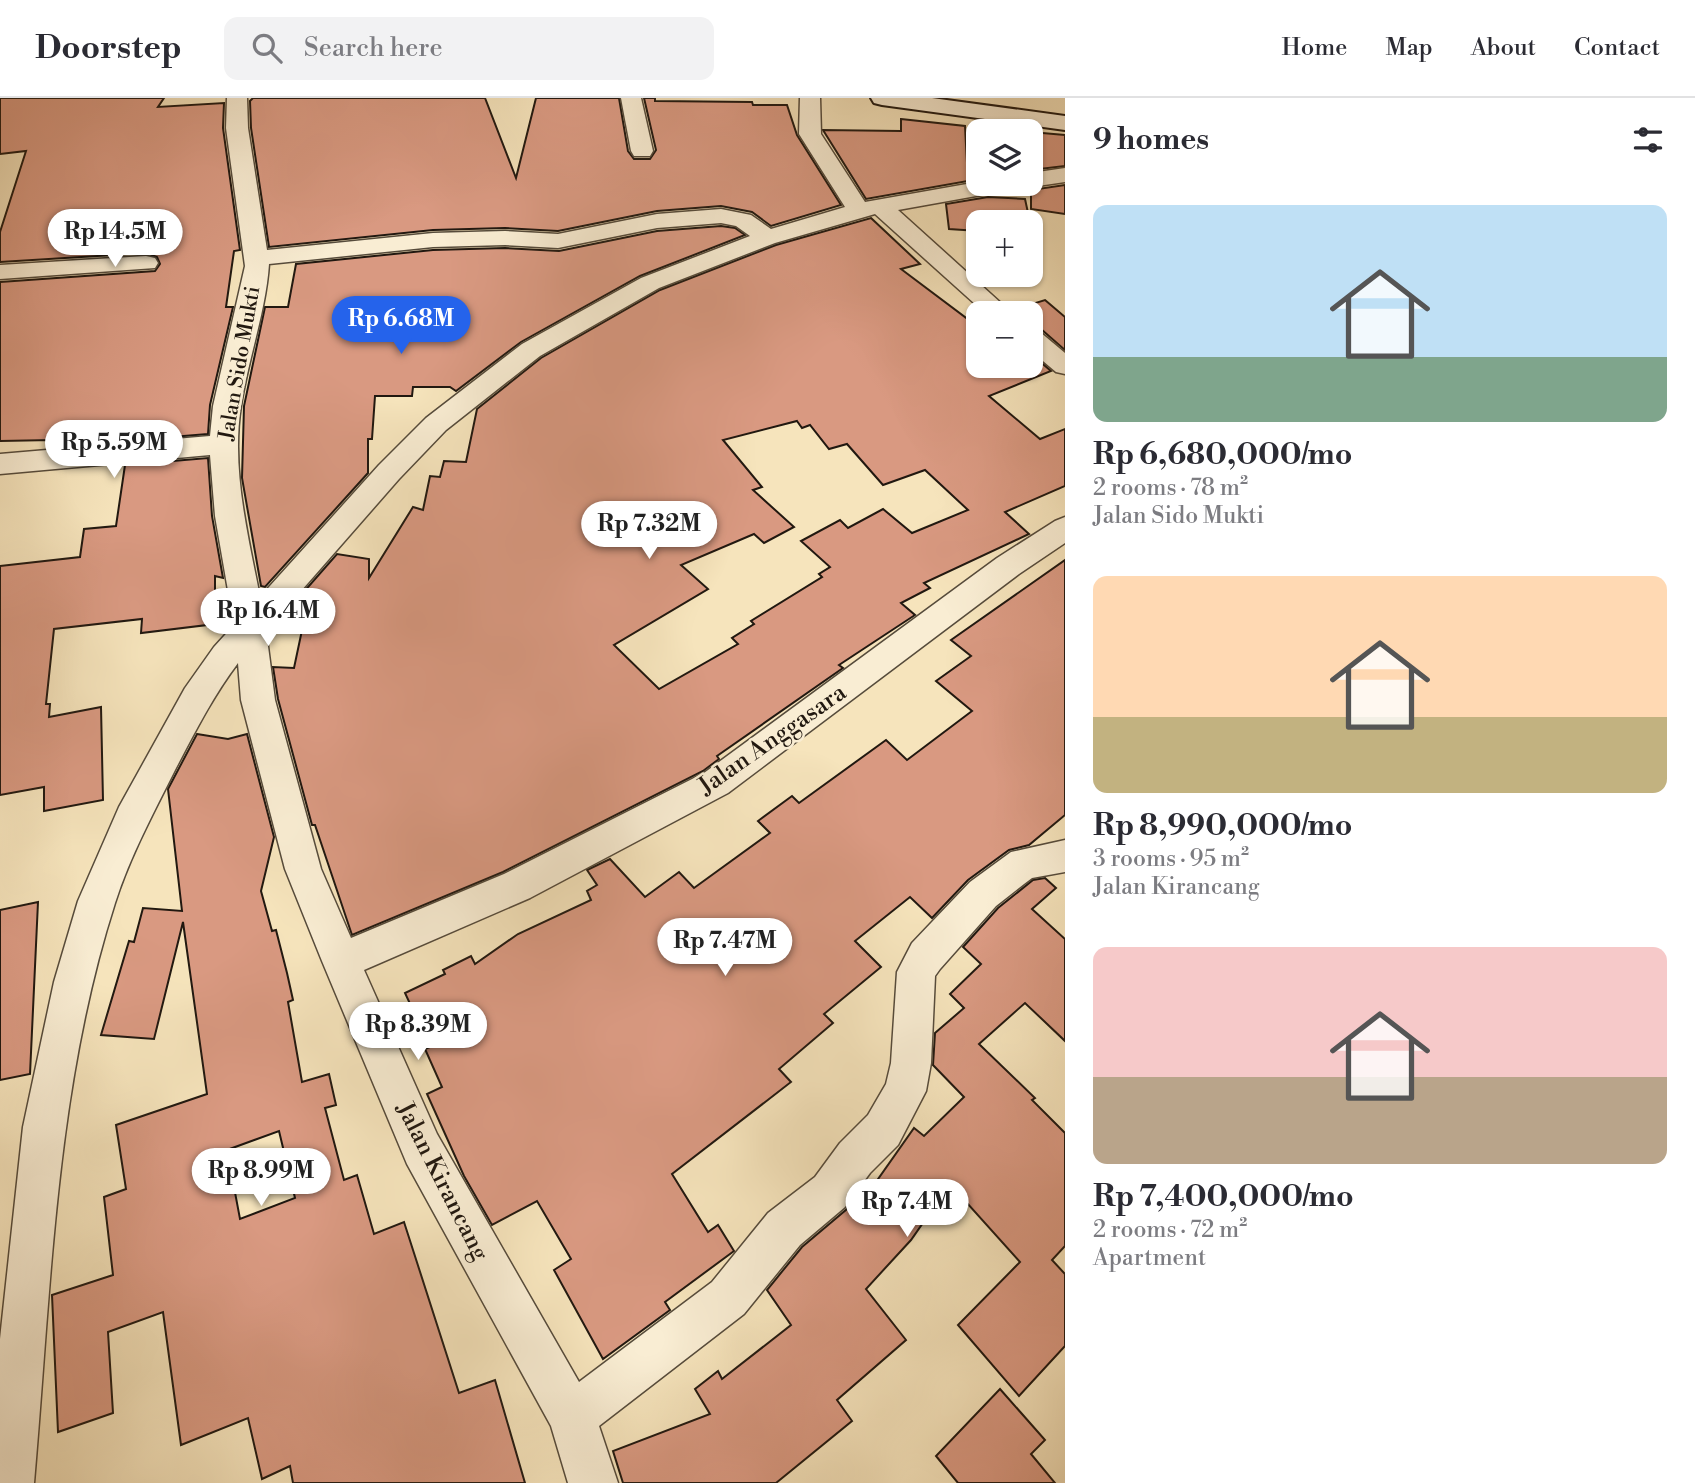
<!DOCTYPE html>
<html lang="en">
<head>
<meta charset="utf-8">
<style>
  :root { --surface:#fff; --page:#f2f2f3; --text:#2b2b33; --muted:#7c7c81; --line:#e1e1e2; --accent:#2563eb }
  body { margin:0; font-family:"Libre Bodoni",serif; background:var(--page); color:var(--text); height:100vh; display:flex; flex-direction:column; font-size:26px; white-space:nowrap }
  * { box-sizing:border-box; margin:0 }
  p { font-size:23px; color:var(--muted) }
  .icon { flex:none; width:38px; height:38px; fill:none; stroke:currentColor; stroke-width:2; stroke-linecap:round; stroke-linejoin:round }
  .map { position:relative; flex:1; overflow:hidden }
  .sheet { display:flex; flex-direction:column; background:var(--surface); width:630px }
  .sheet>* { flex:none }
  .fabs { position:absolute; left:966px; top:21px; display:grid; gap:14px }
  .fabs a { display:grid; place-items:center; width:77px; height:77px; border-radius:14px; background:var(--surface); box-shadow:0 2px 5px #0004; font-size:35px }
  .price { position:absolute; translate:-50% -60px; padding:0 16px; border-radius:24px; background:#fff; color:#222; font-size:23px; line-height:46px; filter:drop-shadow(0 2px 4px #0008) }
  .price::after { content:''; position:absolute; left:50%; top:42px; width:21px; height:16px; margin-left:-10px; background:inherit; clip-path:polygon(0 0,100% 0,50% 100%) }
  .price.active { background:var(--accent); color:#fff }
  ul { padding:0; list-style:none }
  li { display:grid; align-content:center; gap:14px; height:371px; padding:0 28px }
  li span { display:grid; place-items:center; height:217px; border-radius:14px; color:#555 }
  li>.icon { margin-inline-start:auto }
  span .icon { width:126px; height:126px; fill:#fffc; stroke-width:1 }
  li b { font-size:30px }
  h2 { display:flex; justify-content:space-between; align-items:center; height:84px; padding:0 28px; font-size:30px }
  header { display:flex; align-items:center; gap:42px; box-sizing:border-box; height:98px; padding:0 35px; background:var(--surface); border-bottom:2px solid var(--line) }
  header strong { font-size:33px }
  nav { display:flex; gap:38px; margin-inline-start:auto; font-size:24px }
  .search { width:490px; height:63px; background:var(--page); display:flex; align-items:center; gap:18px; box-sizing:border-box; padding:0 24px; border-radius:14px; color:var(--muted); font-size:26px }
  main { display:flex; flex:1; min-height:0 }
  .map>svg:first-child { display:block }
  .building { fill:#d99981; stroke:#211810; stroke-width:2; fill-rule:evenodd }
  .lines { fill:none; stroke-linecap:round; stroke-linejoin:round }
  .street-casing { stroke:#564b3b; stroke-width:3 }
  .secondary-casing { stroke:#211810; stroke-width:4 }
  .street { fill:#f9edd3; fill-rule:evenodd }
  .secondary { fill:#f9edd3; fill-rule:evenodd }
  .labels { text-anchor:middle; stroke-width:5; stroke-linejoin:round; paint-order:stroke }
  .far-street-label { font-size:21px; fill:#211810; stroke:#f9edd3 }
  .street-label { font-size:24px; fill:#211810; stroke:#f9edd3 }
</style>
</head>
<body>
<header>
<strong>Doorstep</strong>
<div class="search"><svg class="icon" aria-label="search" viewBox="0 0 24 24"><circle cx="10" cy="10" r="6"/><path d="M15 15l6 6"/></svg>Search here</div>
<nav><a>Home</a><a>Map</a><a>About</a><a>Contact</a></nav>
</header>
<main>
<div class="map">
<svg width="1065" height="1385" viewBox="0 0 1065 1385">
  <rect width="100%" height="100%" fill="#f6e4bc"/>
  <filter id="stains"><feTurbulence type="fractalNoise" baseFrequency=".00286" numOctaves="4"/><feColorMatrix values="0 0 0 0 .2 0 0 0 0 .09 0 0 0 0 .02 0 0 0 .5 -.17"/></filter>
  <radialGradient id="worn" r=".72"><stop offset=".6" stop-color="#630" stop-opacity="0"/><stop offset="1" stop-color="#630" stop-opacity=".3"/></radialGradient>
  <!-- building -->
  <g class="building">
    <polygon points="0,0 164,0 158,9 224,5 223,30 240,152 234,153 226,209 233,209 210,307 208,336 50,349 52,342 0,343 0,184 155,173 160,166 157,159 146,155 0,164 0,134 26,53 0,56"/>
    <polygon points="253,0 485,0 516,80 536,0 619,0 628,53 634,61 650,61 656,52 644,0 655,0 655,3 752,4 753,7 787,7 797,37 841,107 771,128 752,114 721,108 657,113 558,133 505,130 433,132 269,149 251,30 250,3"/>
    <polygon points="901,21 965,28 968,83 866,101 823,32 901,33"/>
    <polygon points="1031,34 1065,37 1065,68 1031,72"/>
    <polygon points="1065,87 1065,116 1031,111 1031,92"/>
    <polygon points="988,99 1025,101 1030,124 978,124 978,133 949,131 946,106"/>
    <path d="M 871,120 L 920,166 L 901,171 L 973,225 L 978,223 L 978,268 L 1031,268 L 1031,256 L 1051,273 L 989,298 L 1040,341 L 1065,331 L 1065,388 L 1005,414 L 1029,436 L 924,485 L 930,490 L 901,505 L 915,517 L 839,567 L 843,570 L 717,658 L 719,661 L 703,673 L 503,774 L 352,837 L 315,727 L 312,727 L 278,601 L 273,569 L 294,570 L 309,499 L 301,497 L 337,456 L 369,461 L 369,480 L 413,409 L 423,412 L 430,378 L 440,379 L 444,363 L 466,364 L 477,311 L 541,260 L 660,192 L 776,147 ZM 797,323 L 802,330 L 810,327 L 829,351 L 847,346 L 883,387 L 925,372 L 968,412 L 912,435 L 883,411 L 848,430 L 840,422 L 801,443 L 830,469 L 819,476 L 822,479 L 751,523 L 754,526 L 732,540 L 738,546 L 659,591 L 614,547 L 708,491 L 681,467 L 754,436 L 764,445 L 794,429 L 753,392 L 762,389 L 723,342 Z"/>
    <polygon points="721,128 735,130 745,137 640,178 521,244 456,293 450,289 413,289 412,298 375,298 372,341 368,341 368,375 265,489 261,488 242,380 244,308 265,209 288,209 296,166 433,152 505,150 559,153 657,133"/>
    <polygon points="1045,202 1065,219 1065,252 1042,232 1031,230 1031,215 1014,215 1013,212"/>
    <polygon points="208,360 212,418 223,480 215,478 215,526 141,535 142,521 54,531 46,606 50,606 49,619 101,609 103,702 44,713 44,689 0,697 0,468 80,459 84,431 116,428 125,367"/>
    <polygon points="1065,462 1065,717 1029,747 1009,752 968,782 932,820 910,799 855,843 881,869 824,916 833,925 779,971 791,984 672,1076 708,1134 718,1127 734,1153 665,1204 670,1212 603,1261 554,1172 571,1161 537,1103 492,1127 464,1078 427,996 442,989 425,951 430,949 405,895 445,876 443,872 471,858 475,866 518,836 591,802 587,793 597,787 587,772 610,761 645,799 679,774 694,790 770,735 758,723 792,698 799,705 886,642 907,662 972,613 936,583 971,558 951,542"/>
    <path d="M 197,636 L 228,641 L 247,636 L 274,739 L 261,793 L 272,833 L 276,832 L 287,875 L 293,902 L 288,904 L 302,984 L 329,976 L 336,1007 L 325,1010 L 344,1082 L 357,1077 L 374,1136 L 404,1124 L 459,1295 L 495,1282 L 525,1385 L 293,1385 L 290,1368 L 262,1381 L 248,1320 L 181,1347 L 163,1214 L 108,1234 L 113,1315 L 58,1334 L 52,1197 L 113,1177 L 104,1099 L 126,1091 L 116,1027 L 207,996 L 183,824 L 154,941 L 101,937 L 129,843 L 134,844 L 143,810 L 182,813 L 168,691 ZM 279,1033 L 295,1100 L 240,1121 L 227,1052 Z"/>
    <polygon points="1045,780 1056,790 1032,811 1065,841 1065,943 1025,905 979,946 1035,1000 1032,1002 1065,1035 1065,1148 1052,1162 1065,1176 1065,1248 1019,1298 958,1227 1020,1164 950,1086 911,1142 866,1191 906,1242 837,1302 852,1323 776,1385 623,1385 613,1353 710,1316 695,1291 718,1273 722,1281 791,1227 767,1192 802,1149 847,1111 865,1086 871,1091 914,1030 924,1038 964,999 933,967 935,935 964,910 950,896 981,866 963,849 998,810 1033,782"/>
    <polygon points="38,804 30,976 0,982 0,812"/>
    <polygon points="1000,1291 1045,1342 1031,1356 1055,1385 958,1385 936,1358"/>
  </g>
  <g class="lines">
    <defs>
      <g id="street">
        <path d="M 227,0 L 247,0 L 248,30 L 267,152 L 433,135 L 505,133 L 558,136 L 657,116 L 721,111 L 751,117 L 771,131 L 845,109 L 799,36 L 800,0 L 820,0 L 821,36 L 865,104 L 978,84 L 1015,86 L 1012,91 L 1004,93 L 898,112 L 1012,215 L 985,215 L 875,116 L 775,145 L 659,190 L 540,258 L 446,332 L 399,381 L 266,533 L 275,602 L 321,771 L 351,840 L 504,776 L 704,675 L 997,460 L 1055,423 L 1065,419 L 1065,445 L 1019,476 L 728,695 L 530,800 L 364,872 L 437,1036 L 579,1284 L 712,1184 L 768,1115 L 815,1079 L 840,1045 L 868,1017 L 886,986 L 891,965 L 897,874 L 912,845 L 970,784 L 1011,754 L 1065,742 L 1065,774 L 1032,780 L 1024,786 L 996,808 L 940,871 L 935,878 L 931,965 L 926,993 L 898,1047 L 870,1075 L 845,1109 L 800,1147 L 744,1216 L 599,1328 L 618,1385 L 568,1385 L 551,1328 L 407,1066 L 322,863 L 285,771 L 241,602 L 238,565 C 213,598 195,634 176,670 C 154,714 130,758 115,805 C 55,991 51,1192 34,1385 L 0,1385 L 0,1241 L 23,1029 L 54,884 L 78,803 L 119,709 L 185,590 L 214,549 L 234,527 L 215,418 L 210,357 L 0,376 L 0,356 L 210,338 L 213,308 L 245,168 L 226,30 ZM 721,125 L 736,128 L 750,138 L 641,180 L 522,246 L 426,320 L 379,367 L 260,499 C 248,437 231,371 241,308 C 248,261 266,213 269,166 L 433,149 L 505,147 L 558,150 L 657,130 Z"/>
        <polygon points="621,0 641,0 653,53 650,58 634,58 631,53"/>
        <polygon points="1065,70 1065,84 1031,89 1022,86 1031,86 1031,75"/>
        <polygon points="146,158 155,160 158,165 155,170 0,181 0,167"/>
        <polygon points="1031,232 1040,234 1065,255 1065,276 1056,274 1031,253"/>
      </g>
      <polygon id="secondary" points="871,0 932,0 1065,18 1065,32 882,7 874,5"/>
    </defs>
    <!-- street casing -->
    <use href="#street" class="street-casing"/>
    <!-- secondary casing -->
    <use href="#secondary" class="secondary-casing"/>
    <!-- street -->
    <use href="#street" class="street"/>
    <!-- secondary -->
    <use href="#secondary" class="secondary"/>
  </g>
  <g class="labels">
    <!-- far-street labels -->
    <g class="far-street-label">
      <text transform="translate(239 265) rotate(-80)" y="7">Jalan Sido Mukti</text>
    </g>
    <!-- street labels -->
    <g class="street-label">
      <text transform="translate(772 641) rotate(-35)" y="8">Jalan Anggasara</text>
      <text transform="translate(443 1083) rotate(63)" y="8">Jalan Kirancang</text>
    </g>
  </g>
  <rect width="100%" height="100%" filter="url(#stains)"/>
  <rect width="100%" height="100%" fill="url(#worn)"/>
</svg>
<div class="fabs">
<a><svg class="icon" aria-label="layers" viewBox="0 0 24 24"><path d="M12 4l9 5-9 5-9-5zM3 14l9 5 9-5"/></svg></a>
<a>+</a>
<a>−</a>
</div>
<b class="price" style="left:115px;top:171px">Rp 14.5M</b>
<b class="price active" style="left:401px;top:258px">Rp 6.68M</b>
<b class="price" style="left:114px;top:382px">Rp 5.59M</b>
<b class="price" style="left:649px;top:463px">Rp 7.32M</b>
<b class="price" style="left:268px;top:550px">Rp 16.4M</b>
<b class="price" style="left:725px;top:880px">Rp 7.47M</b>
<b class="price" style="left:418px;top:964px">Rp 8.39M</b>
<b class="price" style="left:261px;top:1110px">Rp 8.99M</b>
<b class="price" style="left:907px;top:1141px">Rp 7.4M</b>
</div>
<section class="sheet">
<h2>9 homes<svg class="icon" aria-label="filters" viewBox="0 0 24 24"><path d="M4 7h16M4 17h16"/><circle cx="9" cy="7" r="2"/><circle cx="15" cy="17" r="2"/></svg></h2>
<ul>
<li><span style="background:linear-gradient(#bfe0f5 70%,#7fa58c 0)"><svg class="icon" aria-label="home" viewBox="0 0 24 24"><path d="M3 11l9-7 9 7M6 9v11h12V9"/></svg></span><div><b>Rp 6,680,000/mo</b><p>2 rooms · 78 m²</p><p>Jalan Sido Mukti</p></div></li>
<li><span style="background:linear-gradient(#ffd9b3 65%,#c2b280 0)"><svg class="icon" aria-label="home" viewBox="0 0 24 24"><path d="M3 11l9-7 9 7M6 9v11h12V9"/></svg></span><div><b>Rp 8,990,000/mo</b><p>3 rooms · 95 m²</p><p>Jalan Kirancang</p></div></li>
<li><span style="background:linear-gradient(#f6c9c9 60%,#b9a48a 0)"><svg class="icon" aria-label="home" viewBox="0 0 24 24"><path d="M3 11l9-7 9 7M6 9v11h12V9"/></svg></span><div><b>Rp 7,400,000/mo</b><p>2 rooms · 72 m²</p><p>Apartment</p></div></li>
</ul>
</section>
</main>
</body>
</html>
